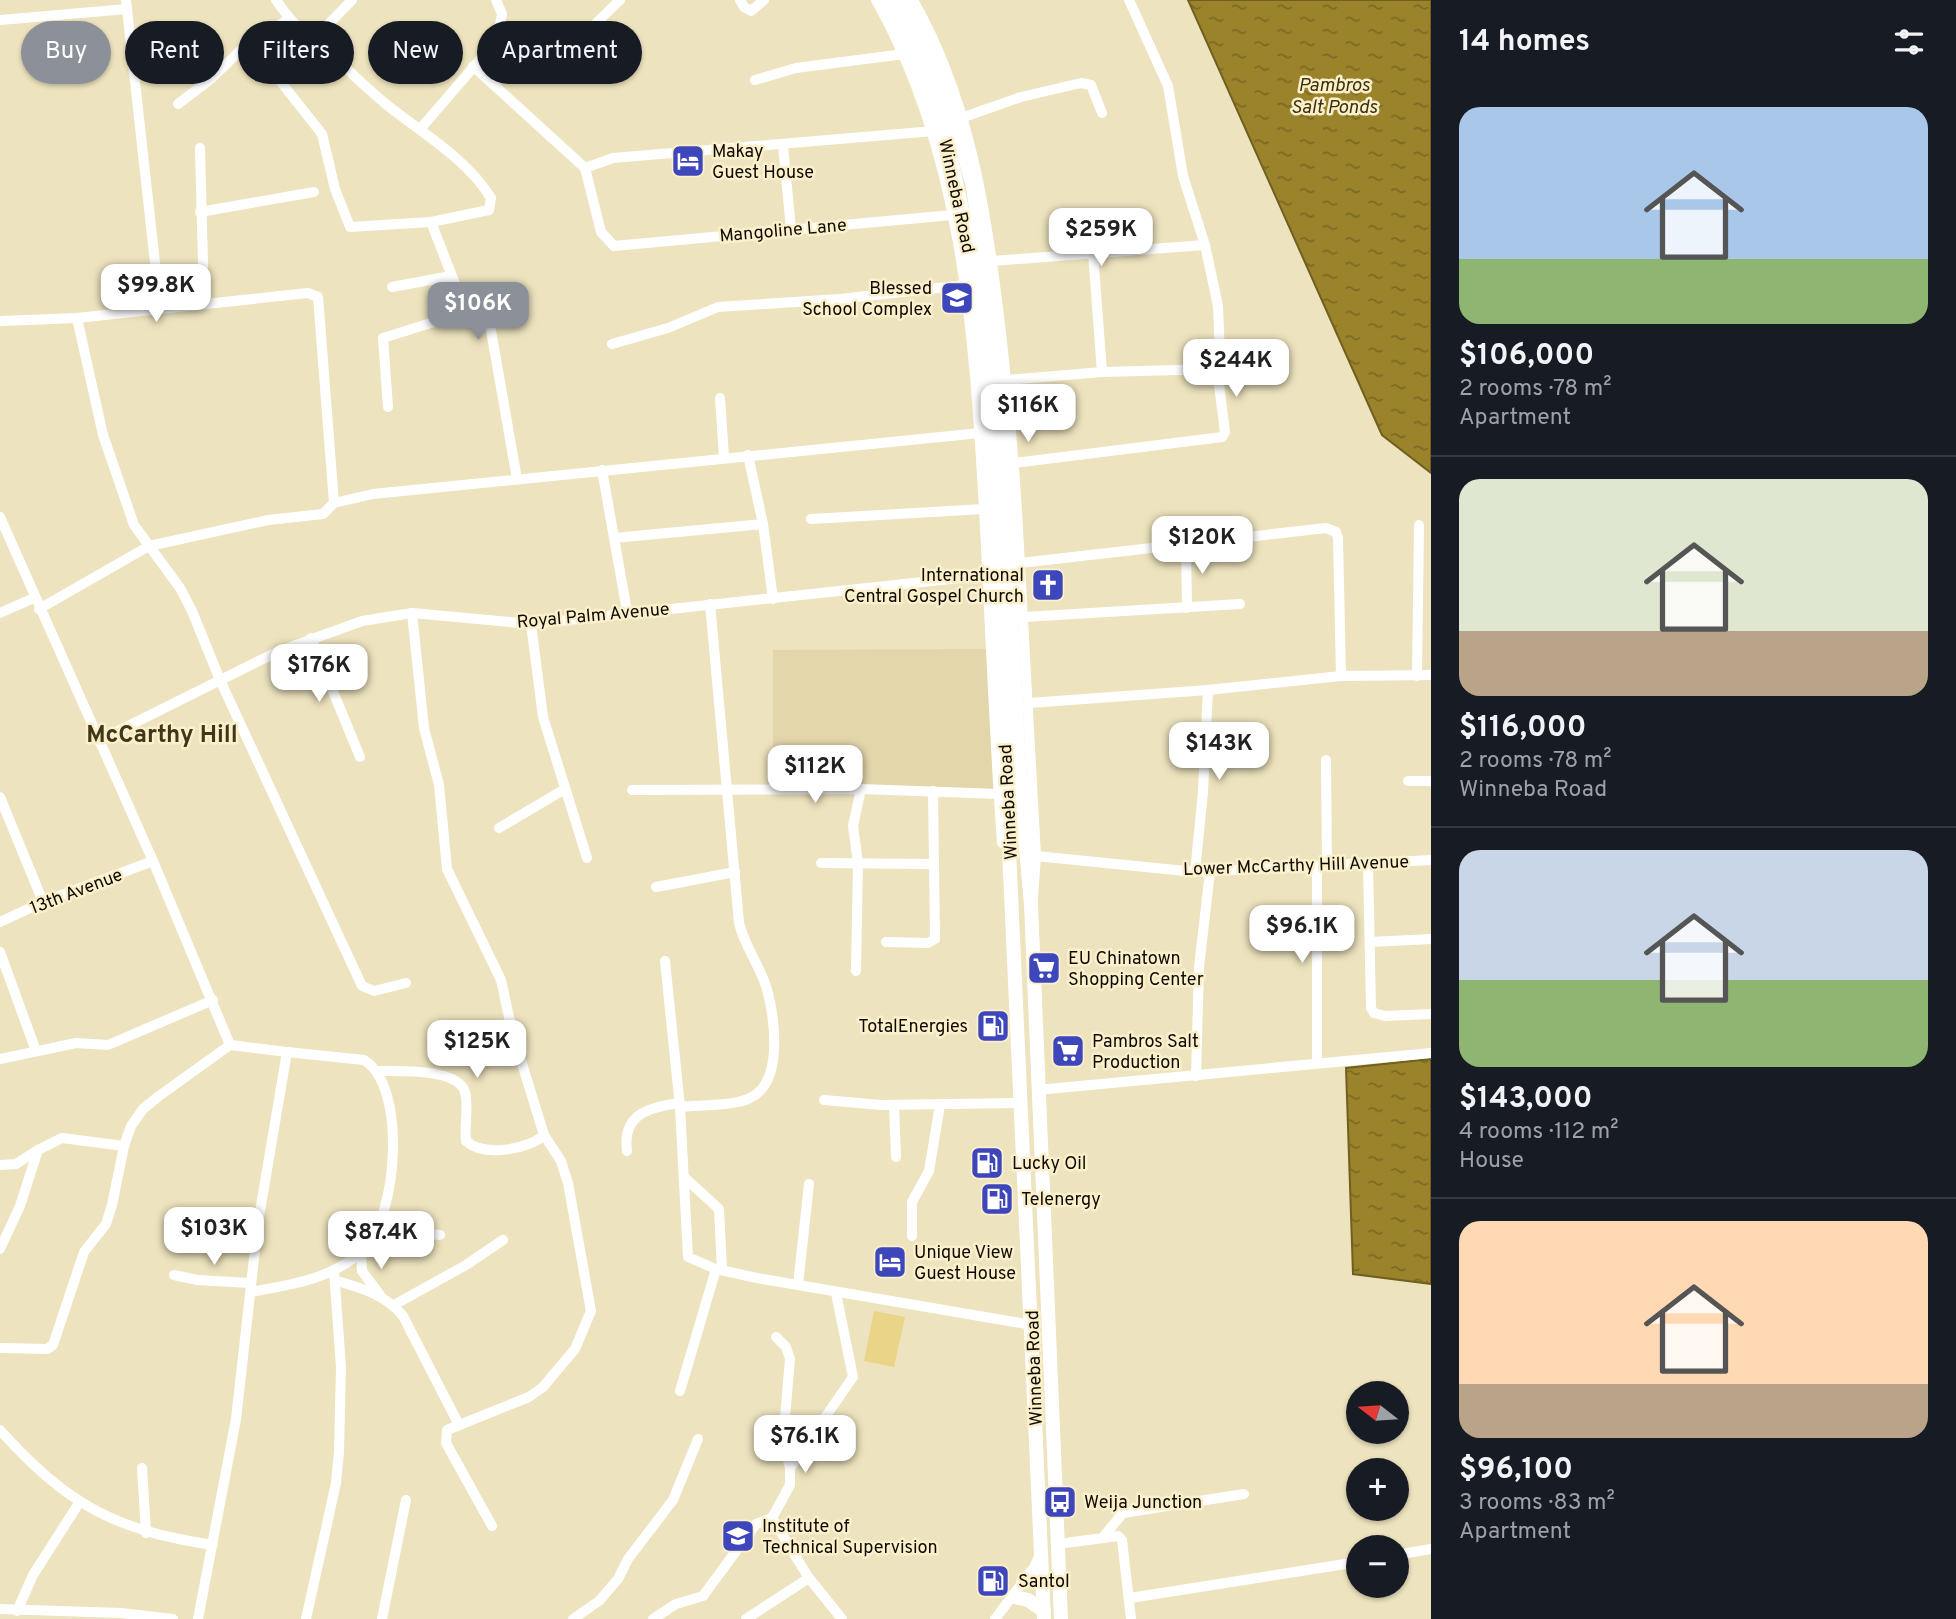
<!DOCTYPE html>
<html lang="en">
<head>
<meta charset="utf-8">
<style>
  :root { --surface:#171b24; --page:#20242c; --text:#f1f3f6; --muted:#9ea1a6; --line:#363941; --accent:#8c9099 }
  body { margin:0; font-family:Overpass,sans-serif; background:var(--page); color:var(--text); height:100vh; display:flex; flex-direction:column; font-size:26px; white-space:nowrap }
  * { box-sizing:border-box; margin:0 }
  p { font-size:23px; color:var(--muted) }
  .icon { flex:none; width:38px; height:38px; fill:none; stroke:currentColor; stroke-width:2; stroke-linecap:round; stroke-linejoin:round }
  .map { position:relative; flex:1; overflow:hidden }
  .side { display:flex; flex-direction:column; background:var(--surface); width:525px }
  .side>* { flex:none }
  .guide { position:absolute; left:21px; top:21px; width:665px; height:63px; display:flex; gap:14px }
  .needle { width:46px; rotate:287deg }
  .controls { position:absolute; left:1346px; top:1381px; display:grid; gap:14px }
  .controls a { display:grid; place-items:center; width:63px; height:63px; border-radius:50%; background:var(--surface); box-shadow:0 2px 5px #0004; font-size:35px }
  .price { position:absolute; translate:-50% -60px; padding:0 16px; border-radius:14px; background:#fff; color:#222; font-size:23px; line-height:46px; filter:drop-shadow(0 2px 4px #0008) }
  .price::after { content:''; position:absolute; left:50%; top:42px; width:21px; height:16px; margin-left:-10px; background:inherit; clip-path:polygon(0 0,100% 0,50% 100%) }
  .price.on { background:var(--accent); color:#fff }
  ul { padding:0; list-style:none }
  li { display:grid; align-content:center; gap:14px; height:371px; padding:0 28px }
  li+li { border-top:2px solid var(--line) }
  li span { display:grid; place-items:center; height:217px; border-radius:21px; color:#555 }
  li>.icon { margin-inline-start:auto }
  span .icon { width:126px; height:126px; fill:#fffc; stroke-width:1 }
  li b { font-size:30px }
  h2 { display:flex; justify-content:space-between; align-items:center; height:84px; padding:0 28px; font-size:30px }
  .chip { padding:0 24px; border-radius:32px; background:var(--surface); box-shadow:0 2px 5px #0004; font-size:24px; line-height:63px }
  .chip.on { background:var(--accent); color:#fff }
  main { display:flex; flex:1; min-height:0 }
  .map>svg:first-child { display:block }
  .built { fill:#e3d6ab }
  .green { fill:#ead487 }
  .water { fill:url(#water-ripples); stroke:#705f1f; stroke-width:2 }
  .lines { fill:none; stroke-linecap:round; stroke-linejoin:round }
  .minor { stroke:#fff; stroke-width:10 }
  .highway { stroke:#fff; stroke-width:14 }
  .labels { text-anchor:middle; stroke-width:5; stroke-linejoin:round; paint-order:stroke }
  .poi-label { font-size:18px; fill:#0f0b02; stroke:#fbf0cb; text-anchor:start }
  .street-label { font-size:18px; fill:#0f0b02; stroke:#fbf0cb }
  .water-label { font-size:19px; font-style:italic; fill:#3a300a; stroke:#fbf0cb }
  .district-label { font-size:24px; font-weight:bold; fill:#403718; stroke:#fbf0cb }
</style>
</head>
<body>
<main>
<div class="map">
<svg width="1431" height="1619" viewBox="0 0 1431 1619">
  <defs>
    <pattern id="water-ripples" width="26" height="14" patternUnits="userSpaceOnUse" patternTransform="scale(1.75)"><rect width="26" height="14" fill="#9a832b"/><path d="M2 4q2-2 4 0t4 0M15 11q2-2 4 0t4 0" fill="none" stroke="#7c6923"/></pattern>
  </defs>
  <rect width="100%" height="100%" fill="#ede3be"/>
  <!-- built -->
  <polygon class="built" points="988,649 993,789 773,783 773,650"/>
  <!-- green -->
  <polygon class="green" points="874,1311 905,1317 894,1367 864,1361"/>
  <!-- water -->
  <g class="water">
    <polygon points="1188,0 1431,0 1431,473 1382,435"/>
    <polygon points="1431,1059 1431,1284 1353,1274 1346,1068"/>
  </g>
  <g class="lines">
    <!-- minor -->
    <g class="minor">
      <polyline points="126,0 160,308"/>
      <polyline points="740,0 744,7 751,11 764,0"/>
      <path d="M 876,0 C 963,154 974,336 984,509 C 990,620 994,732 1002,843"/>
      <path d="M 913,0 C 967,95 985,201 998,308 C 1007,382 1014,455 1018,529 C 1025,638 1031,747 1036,856 L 1033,898"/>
      <polyline points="0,20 127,9"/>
      <polyline points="589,30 620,0"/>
      <polyline points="315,38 352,0"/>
      <polyline points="473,66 585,168 601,232 614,246 952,215"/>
      <path d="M 273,72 L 322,134 L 335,189 L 350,227 L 431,222 L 489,210 L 491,198 C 466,158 422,133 387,105 C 361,84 338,60 315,38 C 297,29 287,16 276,0"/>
      <polyline points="755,80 796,68 904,54"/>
      <polyline points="178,104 212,78 246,45 289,19"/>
      <polyline points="964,117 1021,97 1081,83 1091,85 1102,113"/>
      <polyline points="421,128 497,40 502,14 496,0"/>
      <polyline points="783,146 791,229"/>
      <polyline points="200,148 204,304"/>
      <polyline points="585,168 613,158 934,131"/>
      <polyline points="200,212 314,192"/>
      <polyline points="431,222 466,312 483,307 489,319 517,479"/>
      <polyline points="1093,253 1102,372"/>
      <polyline points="992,261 1205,245"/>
      <polyline points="392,287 451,276"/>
      <polyline points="77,318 103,435 134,525 180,588 192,611 220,680 362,986 374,991 406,983"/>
      <polyline points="0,321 77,318 308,293 318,297 334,503 323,514 268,520 149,546 39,609"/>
      <polyline points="612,344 668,328 718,307 840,299 965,285"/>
      <polyline points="1007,380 1102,372 1217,369"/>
      <polyline points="720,398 724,457"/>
      <polyline points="388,407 383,338 466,312"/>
      <polyline points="748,455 763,524 773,599"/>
      <polyline points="1014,463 1222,437 1225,432 1217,369 1220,355 1218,306 1205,245 1183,176 1168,86 1129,0"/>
      <polyline points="602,470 627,611"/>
      <polyline points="334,503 373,494 980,433"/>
      <polyline points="0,517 153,861 230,1045"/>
      <polyline points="811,519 984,509"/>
      <polyline points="614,538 763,524"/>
      <polyline points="1186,545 1187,608"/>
      <polyline points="1020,563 1326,528 1336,532 1338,538 1341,676 1208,690 1029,703"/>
      <polyline points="0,613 34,598"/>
      <polyline points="412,613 424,728 439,785 447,869 501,980 512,1031 544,1135 561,1161 568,1183 591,1311 575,1349 543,1387 529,1397 447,1430 446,1443 492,1526"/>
      <polyline points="1024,617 1240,604"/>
      <polyline points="531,624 543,717 587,858"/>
      <polyline points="311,638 360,757"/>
      <polyline points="1341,676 1431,675"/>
      <polyline points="1417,676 1419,525"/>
      <polyline points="98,741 277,652 362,621 412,613 531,624 988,575"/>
      <polyline points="1326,760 1327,866"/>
      <polyline points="1408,781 1431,781"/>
      <polyline points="632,790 861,789 999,794"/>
      <polyline points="0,797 43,902"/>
      <polyline points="499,828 565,789"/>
      <polyline points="1036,856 1195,872 1431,860"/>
      <polyline points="821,863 933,864"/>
      <polyline points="1368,863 1371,1008 1374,1013 1385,1016 1431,1014"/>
      <polyline points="1195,872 1203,792 1208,690"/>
      <polyline points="656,887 735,872"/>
      <polyline points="0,922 43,902 153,861"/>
      <polyline points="886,942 928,943 935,939 933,791"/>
      <polyline points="1370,942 1431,939"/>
      <polyline points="0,952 36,1051"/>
      <polyline points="665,961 680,1107 688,1257 716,1269 757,1278 1032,1325"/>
      <polyline points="856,971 858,863 853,826 861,789"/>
      <polyline points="0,1059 76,1043 108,1045 213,1000"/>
      <polyline points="1317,1062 1317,867"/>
      <path d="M 378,1071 C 397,1071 458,1068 465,1092 C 469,1107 464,1126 466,1141 C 483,1157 528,1150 544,1135"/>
      <polyline points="1196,1076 1199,967 1210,872"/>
      <polyline points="1037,1090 1431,1053"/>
      <polyline points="824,1100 881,1105 1021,1103"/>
      <polyline points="894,1105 896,1157"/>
      <path d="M 680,1107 C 698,1105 735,1106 750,1098 C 783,1083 775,1022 768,993 C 762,968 745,948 739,923 L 710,604"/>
      <path d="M 627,1151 C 622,1114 649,1107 680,1103"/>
      <polyline points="0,1165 16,1164 38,1150"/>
      <polyline points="684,1177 719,1209 722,1270"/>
      <polyline points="378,1229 440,1235"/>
      <path d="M 172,1231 C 185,1228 189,1232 200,1233 C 219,1233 238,1223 258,1223"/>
      <polyline points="912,1236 912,1202 929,1171 940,1105"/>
      <polyline points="0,1249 20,1206 38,1150 62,1138 124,1146"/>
      <polyline points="361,1253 362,1271 380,1295"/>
      <polyline points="174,1275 197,1280 250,1283"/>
      <path d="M 337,1281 C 362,1288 386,1295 403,1316 L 459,1425"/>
      <polyline points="798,1285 809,1184"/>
      <path d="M 250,1292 C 290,1285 334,1279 364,1249 C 397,1217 408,1087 364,1060 L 287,1052"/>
      <polyline points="394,1305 466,1265 503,1240"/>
      <polyline points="776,1337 786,1347 790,1359 783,1441 790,1468 790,1485 772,1518 809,1578 842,1619"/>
      <polyline points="0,1348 47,1349 53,1345 84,1252 106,1224 112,1205 124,1146 131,1126 143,1109 159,1096 230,1045 287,1052 258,1223 236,1419 198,1619"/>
      <polyline points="680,1391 716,1269"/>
      <path d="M 0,1430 C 67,1504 113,1530 213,1545"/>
      <polyline points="142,1468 146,1533"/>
      <polyline points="790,1468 853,1377 836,1293"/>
      <polyline points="1104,1536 1123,1513 1244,1494"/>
      <polyline points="1058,1544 1118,1536 1122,1540 1131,1619"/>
      <polyline points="1396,1555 1431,1549"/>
      <polyline points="1130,1598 1358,1562"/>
      <polyline points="0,1609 121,1613 173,1619"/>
      <polyline points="17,1611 33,1575 79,1503"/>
      <polyline points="306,1619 336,1483 339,1452 341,1367 334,1271"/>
      <polyline points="382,1619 406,1500"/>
      <polyline points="573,1619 599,1601 618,1579 628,1559 673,1500 698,1439"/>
      <polyline points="653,1619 676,1604 703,1596 756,1524 772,1518"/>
      <polyline points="746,1619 809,1578"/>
      <polyline points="995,1619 1023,1582 1059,1578"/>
    </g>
    <!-- highway -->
    <g class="highway">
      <path d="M 887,0 C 965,128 974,286 990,432 L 1044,1619"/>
      <polyline points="901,0 927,50 955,123 973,186 998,380 1020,781 1031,905 1061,1619"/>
      <polyline points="1023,1582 1035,1570 1041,1557"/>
      <polyline points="1015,1597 1028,1600 1044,1611"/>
    </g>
  </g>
  <!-- icons -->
  <defs>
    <symbol id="hotel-square" viewBox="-11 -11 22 22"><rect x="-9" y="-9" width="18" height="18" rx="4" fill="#3d46ba" stroke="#fbf0cb"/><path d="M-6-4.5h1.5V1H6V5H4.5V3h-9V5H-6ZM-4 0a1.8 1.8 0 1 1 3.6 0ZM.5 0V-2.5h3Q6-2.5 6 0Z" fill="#fff"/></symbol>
    <symbol id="school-square" viewBox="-11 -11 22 22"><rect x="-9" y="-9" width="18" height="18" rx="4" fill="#3d46ba" stroke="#fbf0cb"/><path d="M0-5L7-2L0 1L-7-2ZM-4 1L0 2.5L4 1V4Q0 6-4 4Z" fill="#fff"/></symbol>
    <symbol id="church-square" viewBox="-11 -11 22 22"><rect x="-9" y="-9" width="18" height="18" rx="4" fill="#3d46ba" stroke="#fbf0cb"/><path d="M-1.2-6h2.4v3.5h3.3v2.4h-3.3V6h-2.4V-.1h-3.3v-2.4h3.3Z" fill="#fff"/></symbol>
    <symbol id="supermarket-square" viewBox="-11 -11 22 22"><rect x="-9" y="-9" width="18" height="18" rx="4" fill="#3d46ba" stroke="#fbf0cb"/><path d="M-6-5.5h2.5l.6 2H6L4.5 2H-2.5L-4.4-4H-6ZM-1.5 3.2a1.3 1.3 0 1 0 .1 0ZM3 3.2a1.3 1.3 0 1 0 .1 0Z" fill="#fff"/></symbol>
    <symbol id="fuel-square" viewBox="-11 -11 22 22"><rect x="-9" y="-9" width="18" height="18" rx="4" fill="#3d46ba" stroke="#fbf0cb"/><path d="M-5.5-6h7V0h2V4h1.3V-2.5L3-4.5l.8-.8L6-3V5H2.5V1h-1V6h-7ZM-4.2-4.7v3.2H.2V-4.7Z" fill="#fff"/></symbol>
    <symbol id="bus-square" viewBox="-11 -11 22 22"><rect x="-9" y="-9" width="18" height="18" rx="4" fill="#3d46ba" stroke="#fbf0cb"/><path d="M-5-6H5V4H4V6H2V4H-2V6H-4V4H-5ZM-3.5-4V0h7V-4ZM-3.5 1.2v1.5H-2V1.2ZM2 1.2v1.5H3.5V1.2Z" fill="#fff"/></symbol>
    <symbol id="university-square" viewBox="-11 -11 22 22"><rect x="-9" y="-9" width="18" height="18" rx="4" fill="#3d46ba" stroke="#fbf0cb"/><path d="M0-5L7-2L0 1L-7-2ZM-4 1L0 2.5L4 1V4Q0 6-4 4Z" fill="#fff"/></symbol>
  </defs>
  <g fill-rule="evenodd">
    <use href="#hotel-square" x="669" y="142" width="38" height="38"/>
    <use href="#school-square" x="938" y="279" width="38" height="38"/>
    <use href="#church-square" x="1029" y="566" width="38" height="38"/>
    <use href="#supermarket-square" x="1025" y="949" width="38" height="38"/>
    <use href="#fuel-square" x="974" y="1007" width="38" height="38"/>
    <use href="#supermarket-square" x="1049" y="1032" width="38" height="38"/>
    <use href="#fuel-square" x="968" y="1144" width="38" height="38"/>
    <use href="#fuel-square" x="978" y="1180" width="38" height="38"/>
    <use href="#hotel-square" x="871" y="1243" width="38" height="38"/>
    <use href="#bus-square" x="1041" y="1483" width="38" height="38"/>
    <use href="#university-square" x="719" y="1517" width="38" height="38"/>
    <use href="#fuel-square" x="974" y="1562" width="38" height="38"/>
  </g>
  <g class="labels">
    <!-- poi labels -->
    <g class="poi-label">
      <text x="712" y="157">Makay<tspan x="712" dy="21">Guest House</tspan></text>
      <text x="932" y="294" text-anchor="end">Blessed<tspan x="932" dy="21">School Complex</tspan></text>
      <text x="1024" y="581" text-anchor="end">International<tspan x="1024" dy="21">Central Gospel Church</tspan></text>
      <text x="1068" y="964">EU Chinatown<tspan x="1068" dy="21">Shopping Center</tspan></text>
      <text x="968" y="1032" text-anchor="end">TotalEnergies</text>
      <text x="1092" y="1047">Pambros Salt<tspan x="1092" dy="21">Production</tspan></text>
      <text x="1012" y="1169">Lucky Oil</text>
      <text x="1021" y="1205">Telenergy</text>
      <text x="914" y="1258">Unique View<tspan x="914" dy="21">Guest House</tspan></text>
      <text x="1084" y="1508">Weija Junction</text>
      <text x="762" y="1532">Institute of<tspan x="762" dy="21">Technical Supervision</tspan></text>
      <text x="1018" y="1587">Santol</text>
    </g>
    <!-- street labels -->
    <g class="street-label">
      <text transform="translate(957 196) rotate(78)" y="6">Winneba Road</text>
      <text transform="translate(783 230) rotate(-5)" y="6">Mangoline Lane</text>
      <text transform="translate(593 615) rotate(-5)" y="6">Royal Palm Avenue</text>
      <text transform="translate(1008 802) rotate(-93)" y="6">Winneba Road</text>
      <text transform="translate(1296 865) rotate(-2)" y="6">Lower McCarthy Hill Avenue</text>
      <text transform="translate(76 891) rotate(-21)" y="6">13th Avenue</text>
      <text transform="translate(1034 1368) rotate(-92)" y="6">Winneba Road</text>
    </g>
    <!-- water labels -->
    <g class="water-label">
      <text x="1334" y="91">Pambros<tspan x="1334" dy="22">Salt Ponds</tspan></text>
    </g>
    <!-- district labels -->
    <g class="district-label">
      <text x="162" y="742">McCarthy Hill</text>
    </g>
  </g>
</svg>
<div class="controls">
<a><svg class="needle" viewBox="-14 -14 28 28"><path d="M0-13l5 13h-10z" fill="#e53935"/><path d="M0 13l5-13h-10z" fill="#9ea1a6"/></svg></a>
<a>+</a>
<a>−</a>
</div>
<b class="price" style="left:1101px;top:268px">$259K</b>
<b class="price" style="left:156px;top:324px">$99.8K</b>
<b class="price on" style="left:478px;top:342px">$106K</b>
<b class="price" style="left:1236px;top:399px">$244K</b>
<b class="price" style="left:1028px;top:444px">$116K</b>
<b class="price" style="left:1202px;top:576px">$120K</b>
<b class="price" style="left:319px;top:704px">$176K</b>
<b class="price" style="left:1219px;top:782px">$143K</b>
<b class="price" style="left:815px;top:805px">$112K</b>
<b class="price" style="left:1302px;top:965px">$96.1K</b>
<b class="price" style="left:477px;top:1080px">$125K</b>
<b class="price" style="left:214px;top:1267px">$103K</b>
<b class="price" style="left:381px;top:1271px">$87.4K</b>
<b class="price" style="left:805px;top:1475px">$76.1K</b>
<div class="guide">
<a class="chip on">Buy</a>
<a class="chip">Rent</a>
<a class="chip">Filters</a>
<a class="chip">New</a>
<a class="chip">Apartment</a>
</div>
</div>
<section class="side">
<h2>14 homes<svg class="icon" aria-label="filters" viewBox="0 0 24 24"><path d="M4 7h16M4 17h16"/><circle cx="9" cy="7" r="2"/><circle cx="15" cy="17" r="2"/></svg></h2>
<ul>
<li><span style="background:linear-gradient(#a9c7e8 70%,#8fb573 0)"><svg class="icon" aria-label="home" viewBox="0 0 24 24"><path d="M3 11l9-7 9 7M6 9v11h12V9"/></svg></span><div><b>$106,000</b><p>2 rooms · 78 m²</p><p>Apartment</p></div></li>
<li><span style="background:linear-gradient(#dfe7d0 70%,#b9a48a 0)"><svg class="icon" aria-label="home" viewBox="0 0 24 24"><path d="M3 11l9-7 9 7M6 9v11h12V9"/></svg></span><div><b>$116,000</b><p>2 rooms · 78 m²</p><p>Winneba Road</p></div></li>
<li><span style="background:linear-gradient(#c9d6e8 60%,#8fb573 0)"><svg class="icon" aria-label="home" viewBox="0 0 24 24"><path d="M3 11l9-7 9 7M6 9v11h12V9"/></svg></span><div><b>$143,000</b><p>4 rooms · 112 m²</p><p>House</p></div></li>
<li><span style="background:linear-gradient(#ffd9b3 75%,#b9a48a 0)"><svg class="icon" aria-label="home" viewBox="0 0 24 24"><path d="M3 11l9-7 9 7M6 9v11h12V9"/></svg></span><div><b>$96,100</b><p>3 rooms · 83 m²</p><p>Apartment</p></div></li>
</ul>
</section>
</main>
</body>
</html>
